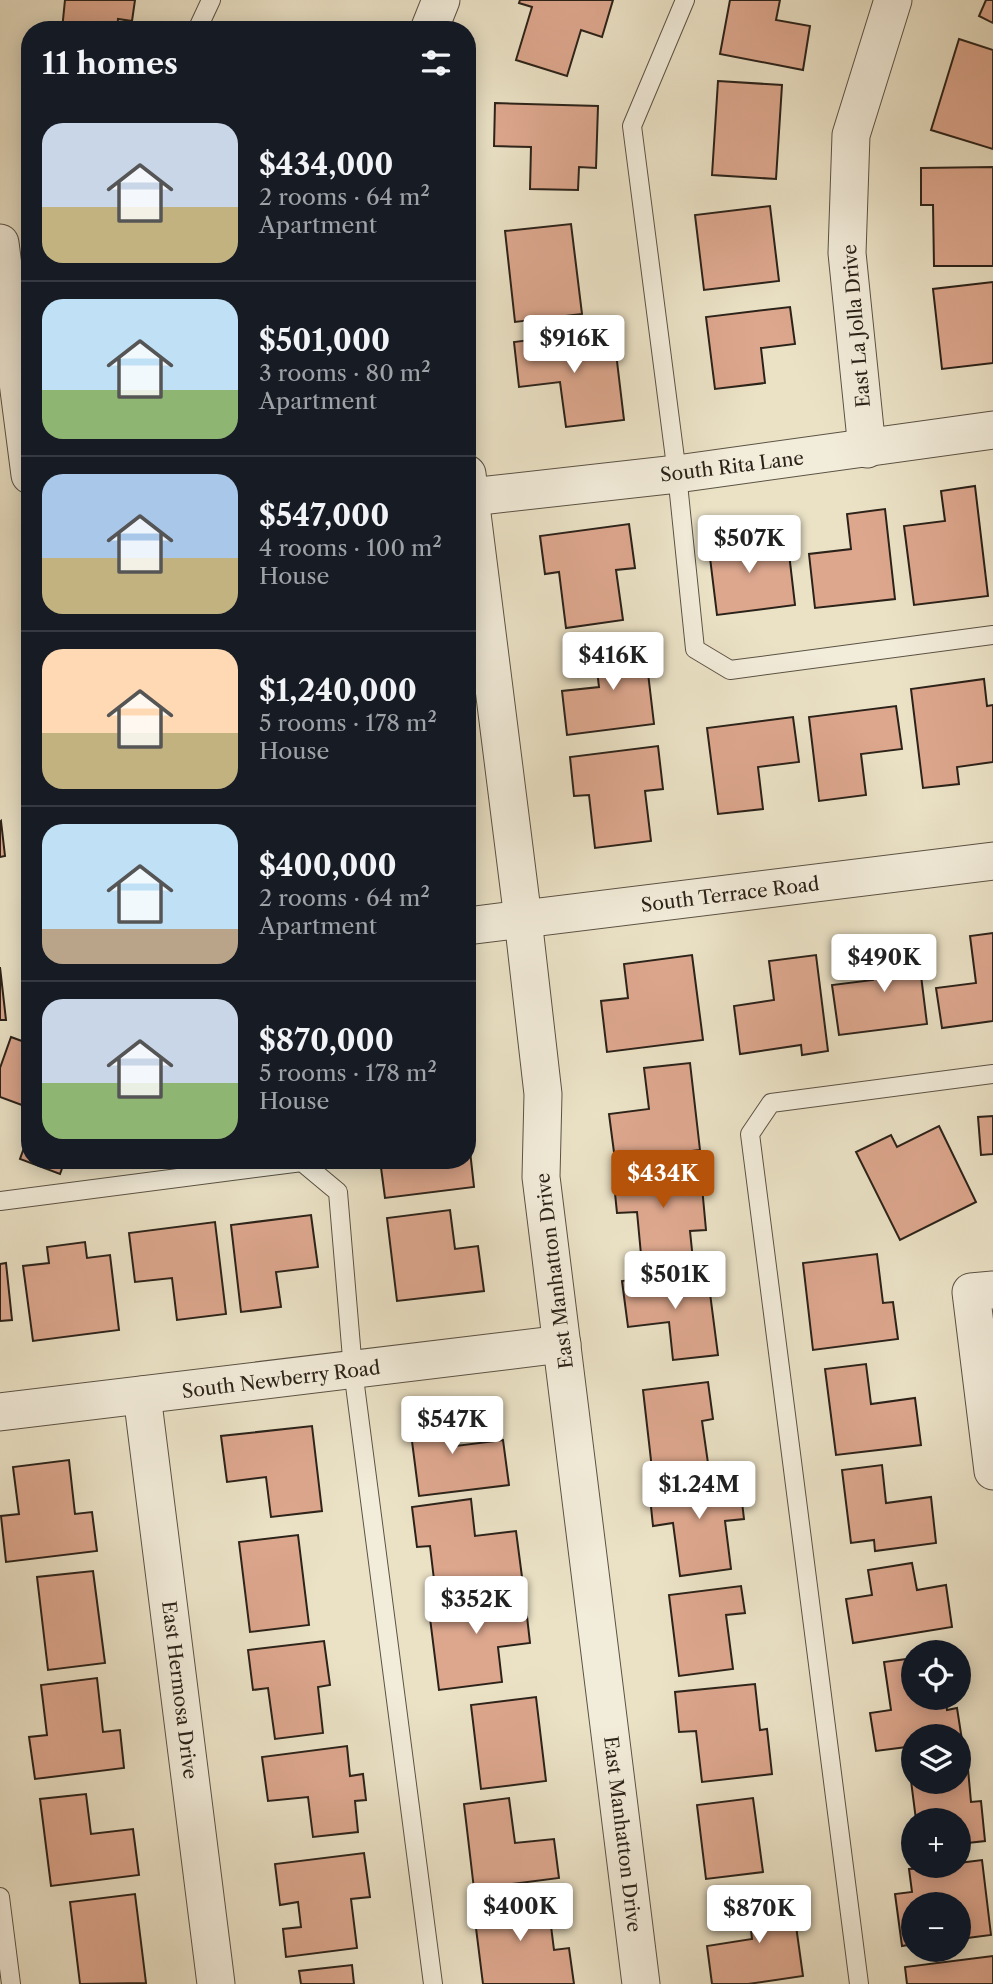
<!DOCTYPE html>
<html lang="en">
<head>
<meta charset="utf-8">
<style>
  :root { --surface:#171b24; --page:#20242c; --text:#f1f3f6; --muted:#9ea1a6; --line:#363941; --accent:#b45309 }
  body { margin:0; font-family:"Libre Caslon Text",serif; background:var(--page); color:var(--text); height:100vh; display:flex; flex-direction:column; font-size:26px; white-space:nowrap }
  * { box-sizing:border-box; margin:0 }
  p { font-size:23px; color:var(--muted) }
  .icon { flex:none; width:38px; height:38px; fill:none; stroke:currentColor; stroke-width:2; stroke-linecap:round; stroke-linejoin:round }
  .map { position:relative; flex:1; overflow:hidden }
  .drawer { position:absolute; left:21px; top:21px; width:455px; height:1148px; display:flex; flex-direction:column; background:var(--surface); border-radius:28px; box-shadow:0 4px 18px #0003 }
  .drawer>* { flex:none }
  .controls { position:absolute; left:901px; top:1640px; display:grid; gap:14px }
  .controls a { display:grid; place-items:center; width:70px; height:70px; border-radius:50%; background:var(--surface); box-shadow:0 4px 18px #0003; font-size:35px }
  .price { position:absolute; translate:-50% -60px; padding:0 16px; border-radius:7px; background:#fff; color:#222; font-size:23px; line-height:46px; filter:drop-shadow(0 2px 4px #0008) }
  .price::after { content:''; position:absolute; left:50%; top:42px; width:21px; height:16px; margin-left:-10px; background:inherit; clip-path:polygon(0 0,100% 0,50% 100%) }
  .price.on { background:var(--accent); color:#fff }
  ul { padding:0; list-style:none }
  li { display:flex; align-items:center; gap:21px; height:175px; padding:0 21px }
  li+li { border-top:2px solid var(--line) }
  li span { display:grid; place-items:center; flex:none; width:196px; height:140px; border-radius:21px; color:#555 }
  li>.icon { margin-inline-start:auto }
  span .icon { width:84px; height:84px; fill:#fffc; stroke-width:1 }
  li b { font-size:30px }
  h2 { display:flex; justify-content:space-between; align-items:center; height:84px; padding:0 21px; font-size:30px }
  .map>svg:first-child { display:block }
  .building { fill:#dda78e; stroke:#2b2219; stroke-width:2 }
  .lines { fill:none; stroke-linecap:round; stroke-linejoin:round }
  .lane-casing { stroke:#5b5244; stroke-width:20 }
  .street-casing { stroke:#5b5244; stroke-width:39 }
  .lane { stroke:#f2ecda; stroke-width:18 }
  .street { stroke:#f2ecda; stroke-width:37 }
  .labels { text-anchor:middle; stroke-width:6; stroke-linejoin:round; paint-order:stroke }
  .street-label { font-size:19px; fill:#2b2219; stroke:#f2ecda }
</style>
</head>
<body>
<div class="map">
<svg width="993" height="1984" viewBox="0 0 993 1984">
  <rect width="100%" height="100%" fill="#ebe2c6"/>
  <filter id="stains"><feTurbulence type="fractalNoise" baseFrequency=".00286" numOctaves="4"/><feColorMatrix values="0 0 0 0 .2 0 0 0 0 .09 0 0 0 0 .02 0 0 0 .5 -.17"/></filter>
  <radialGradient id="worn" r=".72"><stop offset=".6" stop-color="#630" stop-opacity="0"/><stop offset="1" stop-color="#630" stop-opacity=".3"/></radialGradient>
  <!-- building -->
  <g class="building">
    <polygon points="65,0 135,0 132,21 118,19 117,30 62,30"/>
    <polygon points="520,0 613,0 602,37 581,30 567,76 516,60 532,7 519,3"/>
    <polygon points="730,0 780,0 776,20 810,26 803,70 720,54"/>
    <polygon points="986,0 993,0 993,23 979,16"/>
    <polygon points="959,39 993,50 993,149 931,130"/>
    <polygon points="718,81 782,85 776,179 712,175"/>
    <polygon points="495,103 598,106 596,168 579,167 578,190 530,189 531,147 494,146"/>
    <polygon points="993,167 993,266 934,266 933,205 921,205 921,168"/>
    <polygon points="770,206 779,281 704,290 695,215"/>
    <polygon points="571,224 582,314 515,322 505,231"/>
    <polygon points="993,282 993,363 942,369 933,289"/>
    <polygon points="790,307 795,344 761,348 765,383 715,389 706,317"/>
    <polygon points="600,331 603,355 616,353 624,420 566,427 560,382 519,387 514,342"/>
    <polygon points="975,486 988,596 914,605 904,526 945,521 941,491"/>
    <polygon points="885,509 895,599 815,608 809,554 851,549 847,514"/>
    <polygon points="629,524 635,568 616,570 623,620 566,628 559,572 545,574 540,536"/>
    <polygon points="742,528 745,551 788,545 795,605 717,615 707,533"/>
    <polygon points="644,639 654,724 567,735 562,691 599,687 594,645"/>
    <polygon points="984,679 987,706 993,705 993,762 957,767 959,784 923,788 911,689"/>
    <polygon points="896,706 902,749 861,754 866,795 819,801 809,717"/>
    <polygon points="793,717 799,762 758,767 763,809 718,814 707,728"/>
    <polygon points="658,746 663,789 645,791 651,841 595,848 589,795 574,796 570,757"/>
    <polygon points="1,821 5,856 0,857 0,822"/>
    <polygon points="993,933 993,1021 942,1028 936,988 976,983 970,936"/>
    <polygon points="917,943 927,1024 839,1035 832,985 873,980 869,949"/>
    <polygon points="692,955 703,1040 607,1052 601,1001 628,998 624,964"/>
    <polygon points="816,955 828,1051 802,1055 801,1045 740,1054 734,1006 774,1000 769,961"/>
    <polygon points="0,967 6,1020 0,1020"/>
    <polygon points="11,1037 30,1044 30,1108 0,1097 0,1068"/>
    <polygon points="690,1063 700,1150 615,1160 609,1114 649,1109 644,1068"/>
    <polygon points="993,1116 993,1154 981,1155 978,1117"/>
    <polygon points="939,1126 976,1202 900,1240 856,1152 891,1135 897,1147"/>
    <polygon points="30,1131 30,1160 65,1160 60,1174 20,1159"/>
    <polygon points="467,1151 470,1151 474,1187 385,1198 380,1160 467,1160"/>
    <polygon points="700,1165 706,1230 690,1231 693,1260 642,1265 637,1212 617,1213 613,1173"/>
    <polygon points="450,1210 455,1249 478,1246 484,1291 397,1301 387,1218"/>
    <polygon points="311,1215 318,1267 276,1272 281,1307 241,1312 231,1225"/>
    <polygon points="215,1222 226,1314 177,1320 172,1278 135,1282 129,1233"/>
    <polygon points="85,1242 87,1258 110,1255 119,1330 33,1341 23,1266 49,1263 47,1247"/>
    <polygon points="877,1254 883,1303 893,1302 898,1339 813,1350 803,1263"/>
    <polygon points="6,1263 12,1320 0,1321 0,1264"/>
    <polygon points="707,1270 718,1355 673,1360 669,1322 628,1327 622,1281"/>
    <polygon points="866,1364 871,1404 915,1398 921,1445 836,1455 825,1369"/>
    <polygon points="708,1382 713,1419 702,1421 708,1463 652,1469 643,1390"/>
    <polygon points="451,1405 456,1446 503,1440 509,1485 419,1496 408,1410"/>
    <polygon points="312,1426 322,1511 271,1517 266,1477 227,1482 221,1436"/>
    <polygon points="69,1460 75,1514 92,1512 97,1551 6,1562 1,1516 19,1514 13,1467"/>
    <polygon points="882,1465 886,1503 931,1497 936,1543 875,1551 874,1540 851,1543 842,1470"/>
    <polygon points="739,1476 744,1519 725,1521 731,1569 680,1576 673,1523 653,1526 649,1487"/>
    <polygon points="471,1499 475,1536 516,1531 522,1577 435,1588 430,1546 417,1547 412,1507"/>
    <polygon points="298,1535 309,1625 250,1632 239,1542"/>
    <polygon points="912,1563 917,1590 946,1585 952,1627 853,1643 846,1599 872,1595 868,1570"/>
    <polygon points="93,1571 105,1663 48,1670 37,1577"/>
    <polygon points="741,1586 745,1613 726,1615 733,1669 679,1676 669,1595"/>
    <polygon points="524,1590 530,1643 498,1647 502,1682 439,1690 428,1602"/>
    <polygon points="324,1641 330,1685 318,1687 323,1733 275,1739 268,1688 253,1690 248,1650"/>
    <polygon points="914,1658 914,1698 945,1698 947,1710 957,1708 962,1740 959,1740 959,1736 914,1736 914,1746 876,1751 870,1713 891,1710 884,1662"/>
    <polygon points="97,1678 103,1732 120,1730 124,1768 35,1779 29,1737 47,1735 41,1685"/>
    <polygon points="755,1684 760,1730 767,1729 772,1774 702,1782 696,1731 679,1732 675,1692"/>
    <polygon points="536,1697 546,1781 481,1789 471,1705"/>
    <polygon points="347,1746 350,1776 363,1774 366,1800 355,1801 358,1832 313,1837 308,1797 268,1801 262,1757"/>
    <polygon points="967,1758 971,1802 981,1801 985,1841 959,1844 959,1820 916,1820 909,1765 914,1764 914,1782 959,1782 959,1759"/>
    <polygon points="86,1794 91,1834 133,1829 139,1875 51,1886 40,1799"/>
    <polygon points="509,1798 515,1843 554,1839 559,1878 474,1889 464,1804"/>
    <polygon points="753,1798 763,1872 706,1879 697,1805"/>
    <polygon points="364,1853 370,1897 351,1899 357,1948 286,1957 283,1929 301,1927 298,1902 280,1905 275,1864"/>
    <polygon points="982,1860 991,1935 959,1939 959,1904 914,1904 914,1944 902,1946 895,1894 912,1892 909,1869 959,1866 959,1863"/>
    <polygon points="135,1894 146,1983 80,1984 70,1902"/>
    <polygon points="547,1894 554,1950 569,1948 574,1984 483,1984 473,1904"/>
    <polygon points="792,1897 803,1976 748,1984 712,1984 707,1946 752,1939 750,1921 726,1924 723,1907"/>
    <polygon points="993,1956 993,1984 907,1984 905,1967"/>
    <polygon points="352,1965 354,1984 301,1984 299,1971"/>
  </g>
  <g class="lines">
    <defs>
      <g id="lane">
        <polyline points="685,0 632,126 677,474 695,649 730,670 993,635"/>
        <polyline points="197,30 211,0"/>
        <polyline points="0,1201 302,1162 338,1192 353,1370 433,1984"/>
        <polyline points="0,1897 11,1984"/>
        <polyline points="859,1984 750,1134 771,1103 993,1074"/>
      </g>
      <g id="street">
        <polyline points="429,30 441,0"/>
        <polyline points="0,243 30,475"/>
        <polyline points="867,449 847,253 851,135 893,0"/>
        <polyline points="467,474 523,919 543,1094 541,1177 641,1984"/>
        <polyline points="471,497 677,474 993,430"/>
        <polyline points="467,926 993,861"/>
        <polyline points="993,1290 971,1292 993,1471"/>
        <polyline points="142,1395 216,1984"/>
        <polyline points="0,1412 562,1344"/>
      </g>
    </defs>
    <!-- lane casing -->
    <use href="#lane" class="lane-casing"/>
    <!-- street casing -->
    <use href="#street" class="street-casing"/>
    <!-- lane -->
    <use href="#lane" class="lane"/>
    <!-- street -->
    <use href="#street" class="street"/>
  </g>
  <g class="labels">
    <!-- street labels -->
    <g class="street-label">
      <text transform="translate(856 326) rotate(-95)" y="7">East La Jolla Drive</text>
      <text transform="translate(732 466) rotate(-7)" y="7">South Rita Lane</text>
      <text transform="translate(730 894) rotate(-7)" y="7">South Terrace Road</text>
      <text transform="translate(554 1271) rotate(-97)" y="7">East Manhatton Drive</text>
      <text transform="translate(281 1379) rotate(-7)" y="7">South Newberry Road</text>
      <text transform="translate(180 1690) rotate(83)" y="7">East Hermosa Drive</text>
      <text transform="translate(623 1834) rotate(83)" y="7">East Manhatton Drive</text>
    </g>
  </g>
  <rect width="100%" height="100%" filter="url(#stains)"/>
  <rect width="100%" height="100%" fill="url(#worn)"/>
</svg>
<div class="controls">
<a><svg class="icon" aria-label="locate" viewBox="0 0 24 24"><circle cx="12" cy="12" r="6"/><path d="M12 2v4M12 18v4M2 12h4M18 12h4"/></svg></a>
<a><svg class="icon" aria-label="layers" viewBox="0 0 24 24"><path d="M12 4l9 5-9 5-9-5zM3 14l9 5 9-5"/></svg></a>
<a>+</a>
<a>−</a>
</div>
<b class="price" style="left:574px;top:375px">$916K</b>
<b class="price" style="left:749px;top:575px">$507K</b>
<b class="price" style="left:613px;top:692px">$416K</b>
<b class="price" style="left:884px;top:994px">$490K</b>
<b class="price on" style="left:663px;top:1210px">$434K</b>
<b class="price" style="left:675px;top:1311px">$501K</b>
<b class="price" style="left:452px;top:1456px">$547K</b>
<b class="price" style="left:699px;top:1521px">$1.24M</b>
<b class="price" style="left:476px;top:1636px">$352K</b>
<b class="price" style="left:520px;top:1943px">$400K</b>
<b class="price" style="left:759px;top:1945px">$870K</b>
<section class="drawer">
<h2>11 homes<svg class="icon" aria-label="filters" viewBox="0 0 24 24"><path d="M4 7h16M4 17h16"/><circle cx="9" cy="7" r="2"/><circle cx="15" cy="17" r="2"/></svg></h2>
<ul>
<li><span style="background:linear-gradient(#c9d6e8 60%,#c2b280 0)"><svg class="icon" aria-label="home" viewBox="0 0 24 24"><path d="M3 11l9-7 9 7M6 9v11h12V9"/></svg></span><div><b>$434,000</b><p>2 rooms · 64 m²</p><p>Apartment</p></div></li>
<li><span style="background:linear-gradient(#bfe0f5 65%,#8fb573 0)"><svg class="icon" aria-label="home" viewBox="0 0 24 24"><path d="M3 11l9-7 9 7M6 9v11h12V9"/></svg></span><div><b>$501,000</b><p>3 rooms · 80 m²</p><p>Apartment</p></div></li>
<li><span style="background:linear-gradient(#a9c7e8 60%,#c2b280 0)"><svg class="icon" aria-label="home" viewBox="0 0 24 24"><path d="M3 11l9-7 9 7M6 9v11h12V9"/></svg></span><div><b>$547,000</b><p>4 rooms · 100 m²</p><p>House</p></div></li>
<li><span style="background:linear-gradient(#ffd9b3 60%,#c2b280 0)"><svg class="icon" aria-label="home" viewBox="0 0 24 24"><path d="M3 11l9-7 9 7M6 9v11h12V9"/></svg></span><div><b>$1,240,000</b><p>5 rooms · 178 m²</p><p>House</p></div></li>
<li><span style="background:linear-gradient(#bfe0f5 75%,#b9a48a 0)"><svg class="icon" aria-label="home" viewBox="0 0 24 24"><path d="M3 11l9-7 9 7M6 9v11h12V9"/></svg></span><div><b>$400,000</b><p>2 rooms · 64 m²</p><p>Apartment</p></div></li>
<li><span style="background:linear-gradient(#c9d6e8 60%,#8fb573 0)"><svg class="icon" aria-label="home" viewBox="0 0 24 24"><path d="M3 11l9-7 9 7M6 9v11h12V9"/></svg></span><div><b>$870,000</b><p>5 rooms · 178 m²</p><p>House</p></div></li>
</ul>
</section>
</div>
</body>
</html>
